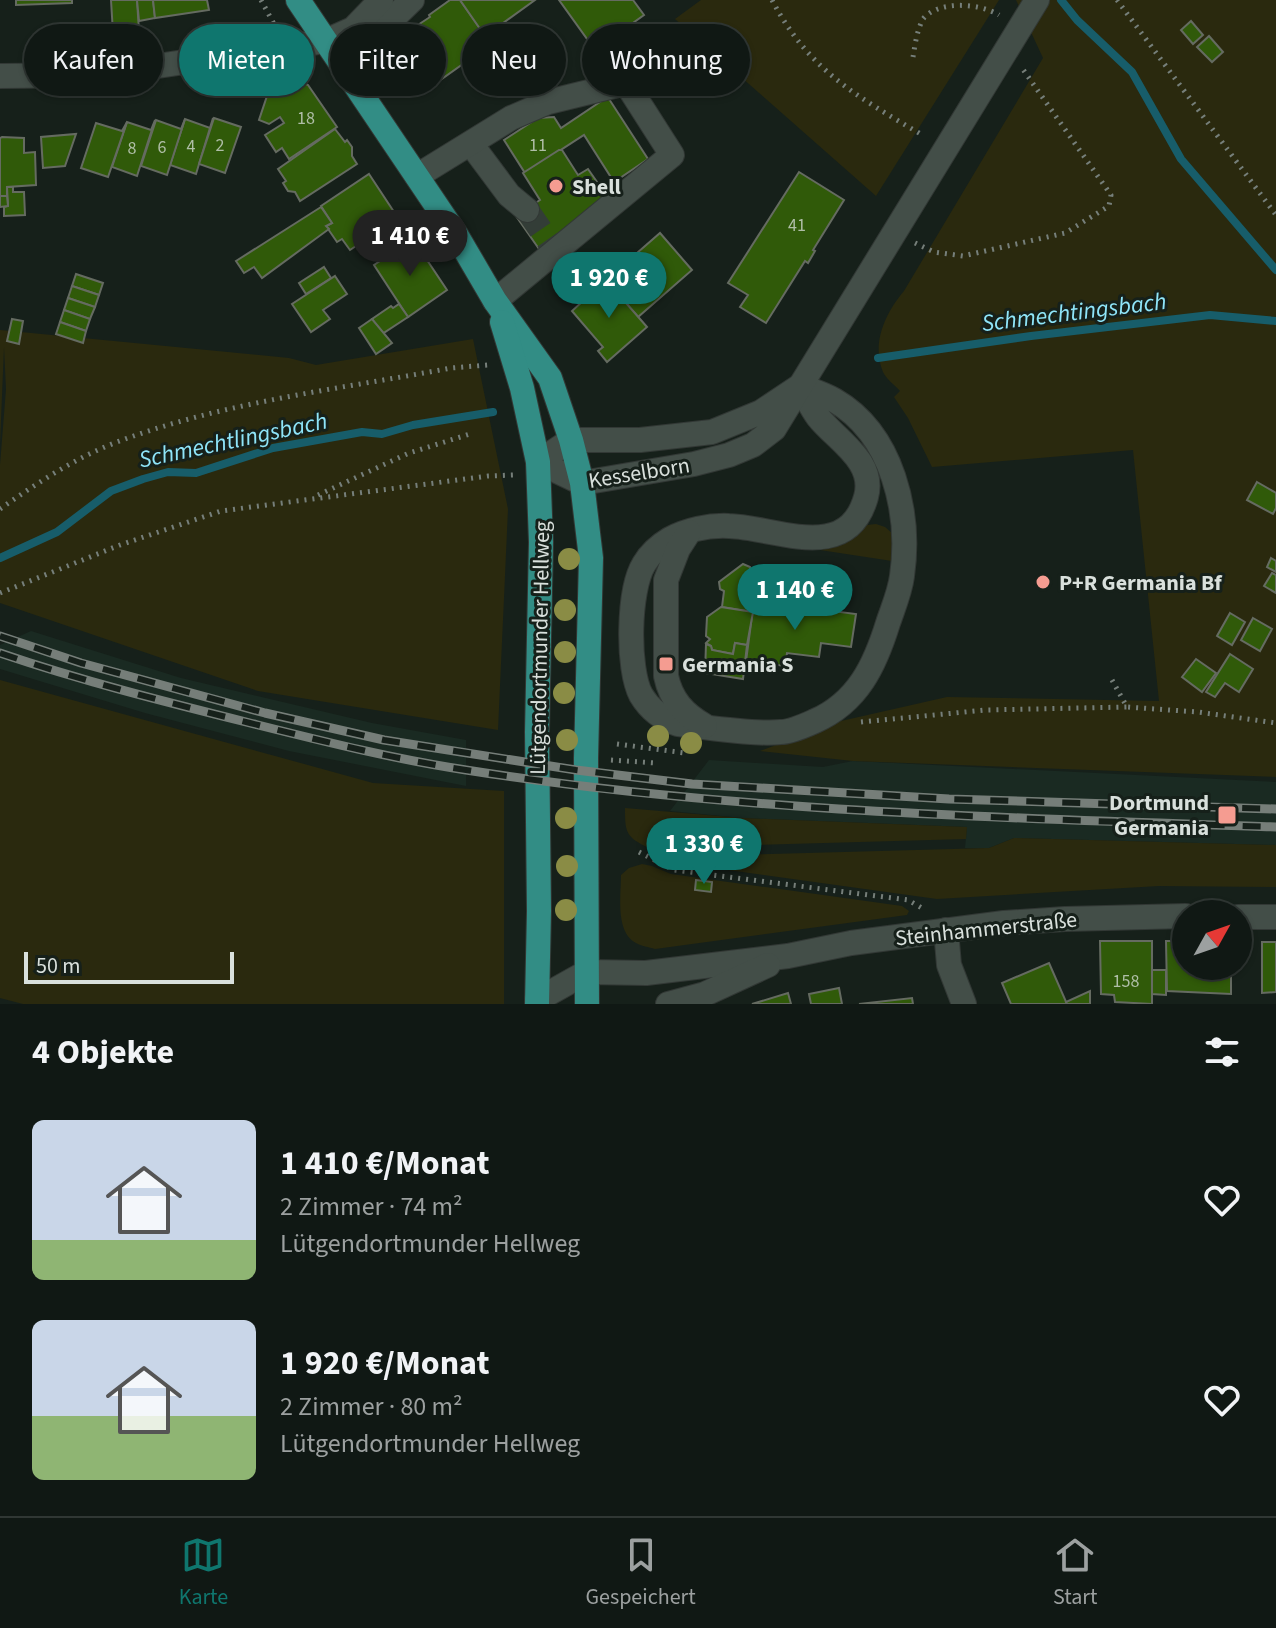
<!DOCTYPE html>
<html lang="de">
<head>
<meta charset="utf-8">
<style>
  :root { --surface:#101814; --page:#1e2522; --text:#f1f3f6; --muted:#9ca0a0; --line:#303734; --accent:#0f766e }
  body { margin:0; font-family:"Source Sans 3",sans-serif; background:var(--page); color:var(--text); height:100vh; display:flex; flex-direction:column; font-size:30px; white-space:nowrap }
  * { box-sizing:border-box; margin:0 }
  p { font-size:26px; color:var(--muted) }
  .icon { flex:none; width:44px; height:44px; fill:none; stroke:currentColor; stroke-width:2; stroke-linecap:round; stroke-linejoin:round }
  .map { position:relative; height:1004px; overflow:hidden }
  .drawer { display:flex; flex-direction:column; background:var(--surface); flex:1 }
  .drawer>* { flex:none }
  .banner { position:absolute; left:24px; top:24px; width:800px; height:72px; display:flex; gap:16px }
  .needle { width:52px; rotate:50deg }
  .buttons { position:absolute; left:1172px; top:900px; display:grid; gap:16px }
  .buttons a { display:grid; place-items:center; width:80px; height:80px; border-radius:50%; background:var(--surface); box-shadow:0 2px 6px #0004,0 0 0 2px var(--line); font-size:40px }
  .scale { position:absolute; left:24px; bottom:20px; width:210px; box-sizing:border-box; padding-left:8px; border:4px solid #d9e0dc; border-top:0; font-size:22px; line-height:28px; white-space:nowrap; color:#d9e0dc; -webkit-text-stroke:6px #16201a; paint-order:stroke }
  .price { position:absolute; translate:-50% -68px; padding:0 18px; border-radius:28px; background:var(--accent); color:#fff; font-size:26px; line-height:52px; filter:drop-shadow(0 2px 4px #0008) }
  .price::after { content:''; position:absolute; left:50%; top:48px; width:24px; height:18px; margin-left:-12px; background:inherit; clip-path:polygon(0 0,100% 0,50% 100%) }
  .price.selected { background:#222; color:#fff }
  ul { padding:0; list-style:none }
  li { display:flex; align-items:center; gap:24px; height:200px; padding:0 32px }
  li span { display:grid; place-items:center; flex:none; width:224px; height:160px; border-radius:12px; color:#555 }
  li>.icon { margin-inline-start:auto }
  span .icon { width:96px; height:96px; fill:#fffc; stroke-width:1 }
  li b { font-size:34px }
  h2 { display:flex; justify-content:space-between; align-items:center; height:96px; padding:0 32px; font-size:34px }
  .pill { padding:0 28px; border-radius:36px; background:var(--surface); box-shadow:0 2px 6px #0004,0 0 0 2px var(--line); font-size:28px; line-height:72px }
  .pill.selected { background:var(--accent); color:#fff }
  .menu { display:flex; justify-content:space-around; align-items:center; height:112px; border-top:2px solid var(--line); background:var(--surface); font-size:22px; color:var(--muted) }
  .menu a { display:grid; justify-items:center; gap:4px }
  .menu .selected { color:var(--accent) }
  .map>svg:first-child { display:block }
  .built { fill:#1a2a22 }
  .green { fill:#2a290e }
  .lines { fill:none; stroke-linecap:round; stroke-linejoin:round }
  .stream { stroke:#175d6a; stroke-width:8 }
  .building { fill:#305a09; stroke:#656b61; stroke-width:2 }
  .minor-tunnel { stroke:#333d37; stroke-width:24; stroke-dasharray:24 12; stroke-linecap:butt }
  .minor-casing { stroke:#323835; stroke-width:26 }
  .major-casing { stroke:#323835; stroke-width:26 }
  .path { stroke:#767f7a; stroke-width:5; stroke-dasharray:2 6; stroke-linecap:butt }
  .minor { stroke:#434e48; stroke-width:24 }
  .major { stroke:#328d85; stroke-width:24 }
  .rail-casing { stroke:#767e79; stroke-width:9 }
  .rail { stroke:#16201a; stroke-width:6; stroke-dasharray:18; stroke-linecap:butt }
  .tree { fill:#8a8c45 }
  .poi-dot { fill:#f59c91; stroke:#16201a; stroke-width:3 }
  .labels { text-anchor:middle; stroke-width:6; stroke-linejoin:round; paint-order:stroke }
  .number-label { font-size:18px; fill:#afbea7 }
  .poi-label { font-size:22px; font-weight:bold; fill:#d9e0dc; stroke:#16201a; text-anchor:start }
  .street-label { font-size:22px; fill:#d9e0dc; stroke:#16201a }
  .water-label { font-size:24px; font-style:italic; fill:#8fe5f9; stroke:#16201a }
</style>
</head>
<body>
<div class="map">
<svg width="1276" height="1004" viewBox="0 0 1276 1004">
  <rect width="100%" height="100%" fill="#16201a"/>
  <!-- built -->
  <g class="built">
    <polygon points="31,631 181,678 372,723 466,740 466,786 289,751 145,713 0,669 0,645"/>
    <polygon points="709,760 823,767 853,761 1276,782 1276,845 1014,838 989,848 965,848 967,827 742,818 670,811"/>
  </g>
  <!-- green -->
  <g class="green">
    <polygon points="701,0 999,0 876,196 675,19"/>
    <path d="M 1016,0 L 1276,0 L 1276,777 L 853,761 L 760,751 L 841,721 L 947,697 L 1159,701 L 1133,450 L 932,467 L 908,418 L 894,397 L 900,391 C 895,385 886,379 883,372 C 871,343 886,312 904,291 L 1043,58 Z"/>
    <polygon points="0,330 289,358 316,365 473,339 508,509 498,730 258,691 0,603 0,465 6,389 4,347 0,444"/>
    <polygon points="876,524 885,527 893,534 892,561 820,550 838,546 867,525"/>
    <polygon points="0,680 373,783 504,791 504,1004 23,1004 0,998"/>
    <path d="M 625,808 L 742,818 L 967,827 L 966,839 L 649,848 C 626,837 625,833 625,808 Z"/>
    <polygon points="1014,838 1276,845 1276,887 1159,886 937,899 656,860 660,857 989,848"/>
    <path d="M 642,864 L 652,866 L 671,874 L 902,906 L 909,911 L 907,915 L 655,949 C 649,947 641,946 636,943 C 615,932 621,895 621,875 L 629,868 Z"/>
  </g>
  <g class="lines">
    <!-- stream -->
    <g class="stream">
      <polyline points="1061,0 1077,20 1132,72 1181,159 1276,270"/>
      <polyline points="878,358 1031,336 1210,315 1276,321"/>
      <polyline points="0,558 57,532 111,491 143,479 168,472 196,473 273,448 362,432 382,434 413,425 493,412"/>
    </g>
  </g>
  <!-- building -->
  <g class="building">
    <polygon points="16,0 72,0 72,3 16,5"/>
    <polygon points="111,0 137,0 139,31 113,33"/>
    <polygon points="137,0 153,0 155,18 139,21"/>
    <polygon points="153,0 207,0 209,10 155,18"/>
    <polygon points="450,0 460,0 491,44 429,88 395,40 430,17 429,15"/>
    <polygon points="460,0 535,0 485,36"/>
    <polygon points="559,0 633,0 644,15 595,50"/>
    <polygon points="1191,21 1203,35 1193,44 1181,30"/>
    <polygon points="1209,36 1223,52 1212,62 1197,47"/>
    <polygon points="298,80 308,85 337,127 289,159 282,148 276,152 265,135 284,123 280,117 269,124 259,120 272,81"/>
    <polygon points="609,99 648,159 614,182 584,135 525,173 504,140 538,118 554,117 561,128 603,100"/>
    <polygon points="213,118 196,174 170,165 185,119 210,128"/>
    <polygon points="214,118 241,127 225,173 199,164"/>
    <polygon points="185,119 167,175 141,166 156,120 181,129"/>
    <polygon points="155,120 137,176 112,167 127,122 151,130"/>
    <polygon points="127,122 108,177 81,168 96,123 122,131"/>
    <polygon points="335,129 345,142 347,140 352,147 352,156 357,164 300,201 295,192 288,191 283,183 286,181 278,169"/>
    <polygon points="76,134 65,166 43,168 41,137"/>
    <polygon points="2,137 24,138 24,153 35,152 36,185 7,187 7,196 0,196 0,138"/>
    <polygon points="559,150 562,150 578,175 588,169 611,202 539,249 516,216 540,200 523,173"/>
    <polygon points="799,172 844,200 813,250 815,251 808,263 805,261 766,323 740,307 748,295 728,283"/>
    <polygon points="369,174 398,218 350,250 342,239 337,242 326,226 332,223 321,206"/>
    <polygon points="7,187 13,187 13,192 24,192 25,215 4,216 4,207 8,206"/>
    <polygon points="0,196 7,196 8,206 0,207"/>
    <polygon points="321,207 332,223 326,226 329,229 262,278 254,267 244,273 236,261"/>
    <polygon points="660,233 692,270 638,317 606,280"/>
    <polygon points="413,239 447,290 408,317 374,265"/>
    <polygon points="324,267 331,278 306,294 299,283"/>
    <polygon points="76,274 103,283 99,295 72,286"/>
    <polygon points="335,276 347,294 323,310 330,319 311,332 292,304"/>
    <polygon points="606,280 647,327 607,362 598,351 603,347 572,311"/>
    <polygon points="72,286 99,295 95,307 68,298"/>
    <polygon points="68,298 95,307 90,319 64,310"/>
    <polygon points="399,304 408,317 382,334 372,319 391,306 393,308"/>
    <polygon points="64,310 90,319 86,331 60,322"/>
    <polygon points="12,319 23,321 19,344 7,341"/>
    <polygon points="372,319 392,343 376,354 359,328"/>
    <polygon points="60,322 86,331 83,343 56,334"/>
    <polygon points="1257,482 1276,493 1276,508 1273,514 1247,500"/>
    <polygon points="1271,558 1276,561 1276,572 1267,567"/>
    <polygon points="743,564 750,567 751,572 758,573 753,612 722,607 724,591 720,589 719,582"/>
    <polygon points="1272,573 1276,575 1276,593 1264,586"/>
    <polygon points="754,601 856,614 851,647 821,643 819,657 787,653 785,666 746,661"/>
    <polygon points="721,607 753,612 747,645 735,643 733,654 712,650 711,646 706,643 710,639 706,636 707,617"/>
    <polygon points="1230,613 1245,622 1232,645 1217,636"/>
    <polygon points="1253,618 1272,629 1260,651 1241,640"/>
    <polygon points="735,643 747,645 743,679 705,673 706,644 711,646 712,650 733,654"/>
    <polygon points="1230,654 1253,669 1239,692 1225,683 1215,697 1206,692"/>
    <polygon points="1196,659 1216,673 1202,692 1182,677"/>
    <polygon points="696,880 712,882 711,892 695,890"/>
    <polygon points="1100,941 1152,941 1152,1004 1115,1002 1114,995 1101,994"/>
    <polygon points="1166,941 1186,941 1186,966 1231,966 1231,994 1167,991"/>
    <polygon points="1262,942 1276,942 1276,992 1262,993"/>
    <polygon points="1049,963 1067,1004 1011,1004 1002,983"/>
    <polygon points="1152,970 1166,970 1166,995 1152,994"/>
    <polygon points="839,988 842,1004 811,1004 809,994"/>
    <polygon points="1090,991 1090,1004 1067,1004 1066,1002"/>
    <polygon points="788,993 791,1004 752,1004"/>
    <polygon points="912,998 913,1004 859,1004"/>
  </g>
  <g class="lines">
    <!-- minor-tunnel -->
    <polyline class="minor-tunnel" points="527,210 549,242"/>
    <defs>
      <g id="minor">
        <polyline points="343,67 412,0"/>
        <polyline points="0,76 97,75 326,41 353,29 381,0"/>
        <polyline points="471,144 509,195 527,210"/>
        <polyline points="417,176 511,118 548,102 626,83 672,155 495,301"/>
        <path d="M 800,386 C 811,390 824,394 834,400 C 893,434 911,513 902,576 C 900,592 893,608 888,623 C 875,665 858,702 815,721 C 806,725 791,732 781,732 C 753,735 707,727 678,724 C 662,719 650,710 641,695 C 627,669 628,590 644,564 C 650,554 660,545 670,539 C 687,530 709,525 729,526 C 775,527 847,565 866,497 C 876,461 836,440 818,417 C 811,408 806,396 800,386 Z"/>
        <polyline points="800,386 761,412 712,432 640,440 571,440 538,462 582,483 694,464 729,455 753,445 774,429 1037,0"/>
        <path d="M 689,532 L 678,549 L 666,580 L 666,676 C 671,700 684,714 705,726"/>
        <polyline points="1238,917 1276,917"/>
        <polyline points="946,930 949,965 964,1004"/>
        <polyline points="537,1000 587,972 646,973 788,956 851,943 1004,923 1065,919 1186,916"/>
        <polyline points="668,1004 705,994 768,965"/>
      </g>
      <g id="major">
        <polyline points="298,0 457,236 495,301 550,378 571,440 582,483 591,558 586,758 587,1004"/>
        <polyline points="502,322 522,388 538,462 541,542 537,732 539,911 537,1004"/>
      </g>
    </defs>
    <!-- minor casing -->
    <use href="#minor" class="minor-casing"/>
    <!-- major casing -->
    <use href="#major" class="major-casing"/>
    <!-- path -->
    <g class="path">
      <polyline points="261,0 274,24"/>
      <path d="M 772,0 C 809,71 858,97 924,136"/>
      <polyline points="1117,0 1276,215"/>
      <path d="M 913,57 C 915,45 917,30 923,19 C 938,0 980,3 999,15"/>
      <polyline points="915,243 934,252 963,256 1065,233 1109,206 1111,195 1022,68"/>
      <polyline points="318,495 409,453 470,434"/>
      <path d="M 0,509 C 37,483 75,458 117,442 C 223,402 340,389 451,368 L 488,365"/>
      <polyline points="0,593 120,545 221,511 488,476 514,475"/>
      <polyline points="1112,680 1127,707 1198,712 1276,723"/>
      <polyline points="861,722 986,710 1127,707"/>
      <polyline points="617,744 685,753"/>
      <polyline points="611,760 656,763"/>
      <polyline points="639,852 674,870 908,900 922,908"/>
    </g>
    <!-- minor -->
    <use href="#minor" class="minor"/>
    <!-- major -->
    <use href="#major" class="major"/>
    <defs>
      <g id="rail">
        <polyline points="0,636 81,663 265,713 384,740 576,770 692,784 949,799 1276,809"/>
        <path d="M 0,653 C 82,681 166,702 250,723 C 322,741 393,759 466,770 C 734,812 1005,818 1276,827"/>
      </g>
    </defs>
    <!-- rail casing -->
    <use href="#rail" class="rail-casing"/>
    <!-- rail -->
    <use href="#rail" class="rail"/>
  </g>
  <!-- trees -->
  <g class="tree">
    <circle cx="569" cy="559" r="11"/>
    <circle cx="565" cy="610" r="11"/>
    <circle cx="565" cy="652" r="11"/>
    <circle cx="564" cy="693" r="11"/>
    <circle cx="658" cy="736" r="11"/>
    <circle cx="567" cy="740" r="11"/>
    <circle cx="691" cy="743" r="11"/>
    <circle cx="566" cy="818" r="11"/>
    <circle cx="567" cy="866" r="11"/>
    <circle cx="566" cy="910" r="11"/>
  </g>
  <!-- markers -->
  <g class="poi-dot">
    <circle cx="556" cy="186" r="8"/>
    <circle cx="1043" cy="582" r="8"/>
    <rect x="658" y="656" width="16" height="16" rx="4"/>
    <rect x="1217" y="805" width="20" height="20" rx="4"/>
  </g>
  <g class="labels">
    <!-- number labels -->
    <g class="number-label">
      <text x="306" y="124">18</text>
      <text x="220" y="151">2</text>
      <text x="538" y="151">11</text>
      <text x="191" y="152">4</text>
      <text x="162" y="153">6</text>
      <text x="132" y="154">8</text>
      <text x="797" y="231">41</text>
      <text x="1126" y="987">158</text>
    </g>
    <!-- poi labels -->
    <g class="poi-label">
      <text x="572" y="194">Shell</text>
      <text x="1059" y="590">P+R Germania Bf</text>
      <text x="682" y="672">Germania S</text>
      <text x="1209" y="810" text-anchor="end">Dortmund<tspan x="1209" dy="25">Germania</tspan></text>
    </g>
    <!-- street labels -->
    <g class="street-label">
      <text transform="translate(639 472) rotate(-9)" y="8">Kesselborn</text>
      <text transform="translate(539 648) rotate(-89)" y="8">Lütgendortmunder Hellweg</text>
      <text transform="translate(986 928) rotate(-6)" y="8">Steinhammerstraße</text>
    </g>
    <!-- water labels -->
    <g class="water-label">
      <text transform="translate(1074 312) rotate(-7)" y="8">Schmechtingsbach</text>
      <text transform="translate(233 440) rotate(-12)" y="8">Schmechtlingsbach</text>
    </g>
  </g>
</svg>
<div class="buttons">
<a><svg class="needle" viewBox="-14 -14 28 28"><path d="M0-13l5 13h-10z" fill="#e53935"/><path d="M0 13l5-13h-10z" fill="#9ca0a0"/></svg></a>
</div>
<div class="scale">50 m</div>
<b class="price selected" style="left:410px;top:278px">1 410 €</b>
<b class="price" style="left:609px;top:320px">1 920 €</b>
<b class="price" style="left:795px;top:632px">1 140 €</b>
<b class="price" style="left:704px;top:886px">1 330 €</b>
<div class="banner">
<a class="pill">Kaufen</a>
<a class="pill selected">Mieten</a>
<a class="pill">Filter</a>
<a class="pill">Neu</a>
<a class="pill">Wohnung</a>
</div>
</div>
<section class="drawer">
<h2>4 Objekte<svg class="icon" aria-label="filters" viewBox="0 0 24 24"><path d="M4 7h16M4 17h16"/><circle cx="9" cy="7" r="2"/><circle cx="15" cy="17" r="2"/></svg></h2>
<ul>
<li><span style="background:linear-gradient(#c9d6e8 75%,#8fb573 0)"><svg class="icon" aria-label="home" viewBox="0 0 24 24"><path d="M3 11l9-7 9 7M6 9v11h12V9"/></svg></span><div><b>1 410 €/Monat</b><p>2 Zimmer · 74 m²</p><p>Lütgendortmunder Hellweg</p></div><svg class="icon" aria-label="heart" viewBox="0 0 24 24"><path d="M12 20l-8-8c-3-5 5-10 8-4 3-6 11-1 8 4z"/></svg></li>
<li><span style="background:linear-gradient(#c9d6e8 60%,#8fb573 0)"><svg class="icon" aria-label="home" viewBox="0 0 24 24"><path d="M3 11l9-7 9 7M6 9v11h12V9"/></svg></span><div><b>1 920 €/Monat</b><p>2 Zimmer · 80 m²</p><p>Lütgendortmunder Hellweg</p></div><svg class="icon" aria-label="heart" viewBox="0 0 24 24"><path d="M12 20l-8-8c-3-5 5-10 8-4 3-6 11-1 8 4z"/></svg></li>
</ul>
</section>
<nav class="menu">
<a class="selected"><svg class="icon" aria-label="map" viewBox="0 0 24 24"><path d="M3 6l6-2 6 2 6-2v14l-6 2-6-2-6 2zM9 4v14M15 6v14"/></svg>Karte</a>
<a><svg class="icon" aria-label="saved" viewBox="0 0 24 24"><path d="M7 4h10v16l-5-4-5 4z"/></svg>Gespeichert</a>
<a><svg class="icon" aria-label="home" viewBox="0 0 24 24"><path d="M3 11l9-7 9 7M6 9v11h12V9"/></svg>Start</a>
</nav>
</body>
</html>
